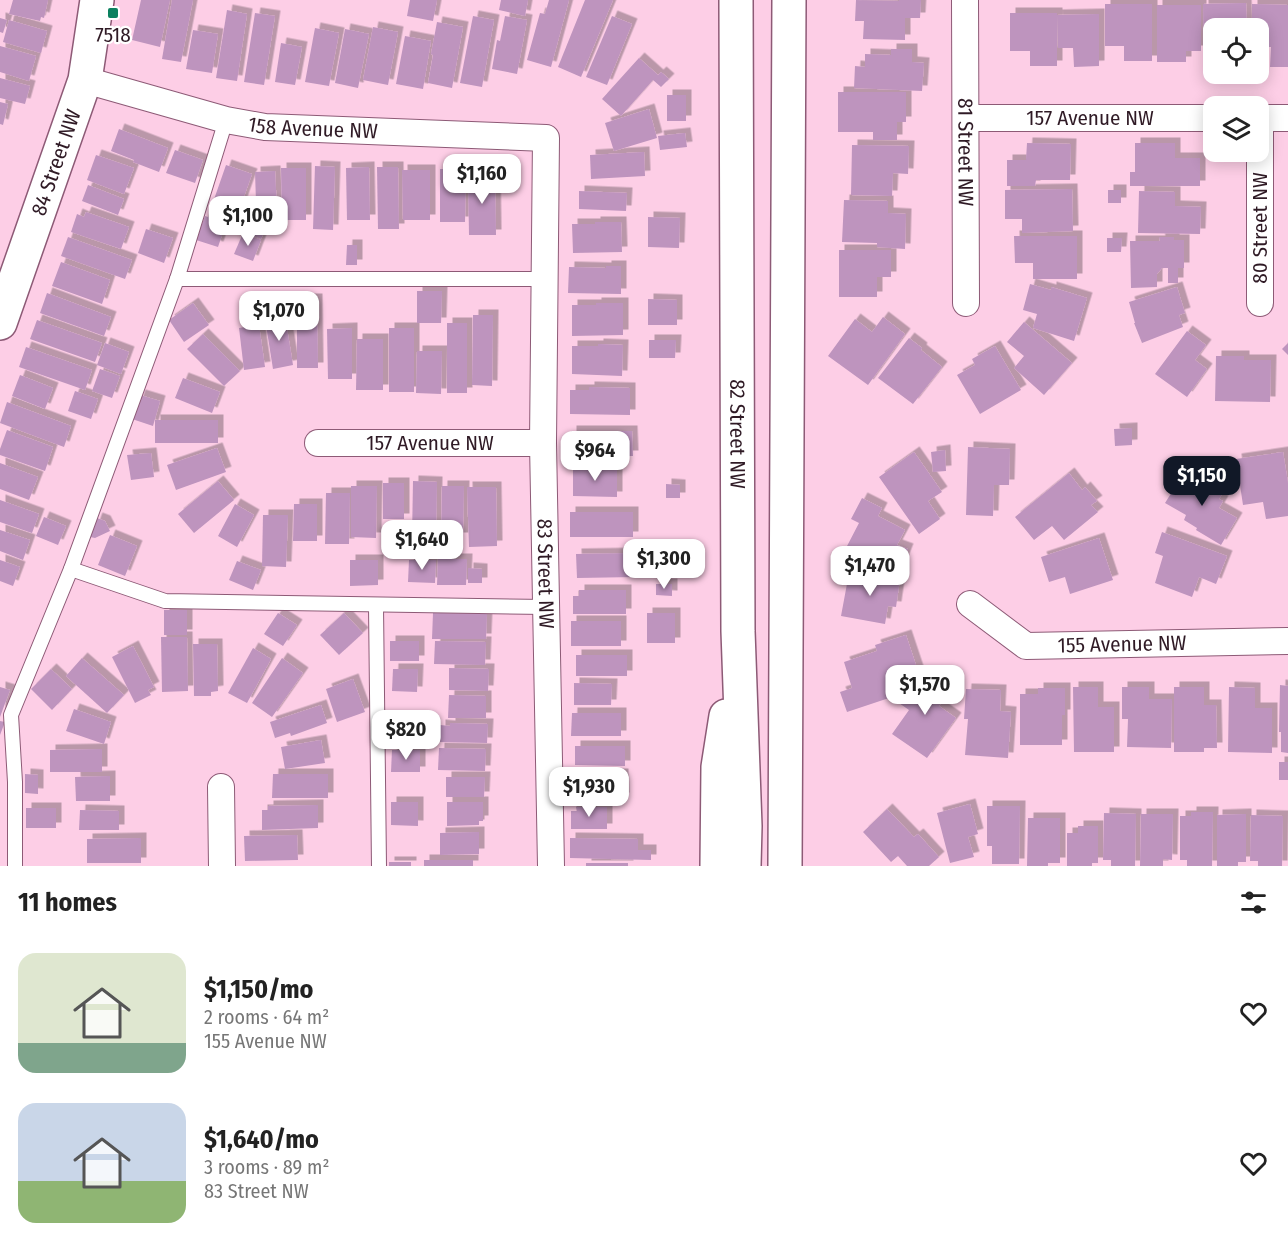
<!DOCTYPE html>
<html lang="en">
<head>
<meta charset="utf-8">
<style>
  :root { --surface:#fff; --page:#f6f6f6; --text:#222; --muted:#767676; --accent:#111827 }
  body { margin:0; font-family:"Fira Sans Condensed",sans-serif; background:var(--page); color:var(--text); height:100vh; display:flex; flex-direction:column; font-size:22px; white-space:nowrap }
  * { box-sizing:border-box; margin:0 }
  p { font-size:20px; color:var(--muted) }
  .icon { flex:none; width:33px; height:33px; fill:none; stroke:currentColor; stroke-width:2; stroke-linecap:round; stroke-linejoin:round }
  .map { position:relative; height:866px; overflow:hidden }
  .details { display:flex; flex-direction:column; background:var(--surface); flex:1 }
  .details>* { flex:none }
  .tools { position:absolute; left:1203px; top:18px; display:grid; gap:12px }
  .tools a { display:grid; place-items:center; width:66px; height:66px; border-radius:12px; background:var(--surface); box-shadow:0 3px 15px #0003; font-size:30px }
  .price { position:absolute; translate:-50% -51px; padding:0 14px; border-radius:12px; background:#fff; color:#222; font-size:20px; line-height:39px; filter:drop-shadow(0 2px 3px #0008) }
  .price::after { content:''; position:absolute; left:50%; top:36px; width:18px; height:14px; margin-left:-9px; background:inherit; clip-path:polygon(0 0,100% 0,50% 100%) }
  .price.selected { background:var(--accent); color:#fff }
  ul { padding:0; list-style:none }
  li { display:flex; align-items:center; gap:18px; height:150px; padding:0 18px }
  li span { display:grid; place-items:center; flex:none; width:168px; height:120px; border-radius:18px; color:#555 }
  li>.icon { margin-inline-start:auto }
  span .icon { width:72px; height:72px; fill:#fffc; stroke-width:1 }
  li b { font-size:26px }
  h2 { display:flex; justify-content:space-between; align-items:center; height:72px; padding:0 18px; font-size:26px }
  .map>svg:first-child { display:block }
  .building { fill:#be94be; filter:url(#shadow) }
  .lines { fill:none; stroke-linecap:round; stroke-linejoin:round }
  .lane-casing { stroke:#8d5a76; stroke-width:16 }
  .street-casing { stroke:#8d5a76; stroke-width:28 }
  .secondary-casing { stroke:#8d5a76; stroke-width:36 }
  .lane { stroke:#fff; stroke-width:14 }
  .street { stroke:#fff; stroke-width:26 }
  .secondary { stroke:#fff; stroke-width:33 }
  .poi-dot { fill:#0b815f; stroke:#fff; stroke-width:2 }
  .labels { text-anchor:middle; stroke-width:4.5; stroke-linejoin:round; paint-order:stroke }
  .poi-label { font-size:21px; fill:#2f1a25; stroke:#fff }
  .street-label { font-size:21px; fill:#2f1a25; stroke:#fff }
</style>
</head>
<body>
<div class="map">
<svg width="1288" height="866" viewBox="0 0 1288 866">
  <defs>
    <filter id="shadow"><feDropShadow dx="5.5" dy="-5.5" stdDeviation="0" flood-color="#0004"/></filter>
  </defs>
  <rect width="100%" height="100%" fill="#fdcee6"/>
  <!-- building -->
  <g class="building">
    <polygon points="13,0 48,0 44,18 41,17 40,21 9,14"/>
    <polygon points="141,0 170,0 160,47 132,40"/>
    <polygon points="172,0 193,0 181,62 162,59"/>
    <polygon points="410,0 437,0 433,21 407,16"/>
    <polygon points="501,0 528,0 525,16 499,10"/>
    <polygon points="549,0 569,0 551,67 527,60 540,13 545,14"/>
    <polygon points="585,0 613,0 581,77 558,67"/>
    <polygon points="856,0 899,1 899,0 921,0 920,18 905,18 905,40 863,39 864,21 855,21"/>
    <polygon points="1246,3 1247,28 1214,28 1214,68 1211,68 1211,62 1204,62 1203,4"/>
    <polygon points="1105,4 1152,4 1152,61 1124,61 1124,46 1105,46"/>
    <polygon points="1252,4 1288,5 1288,67 1270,67 1271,47 1258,47 1258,28 1252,28"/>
    <polygon points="1157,5 1201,5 1201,51 1186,51 1186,62 1157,62"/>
    <polygon points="227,10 247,14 237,81 216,78"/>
    <polygon points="255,13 275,16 264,85 244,82"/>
    <polygon points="1010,13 1057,13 1057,66 1030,66 1030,51 1010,51"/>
    <polygon points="1099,14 1099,66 1074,67 1073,48 1058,48 1057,15"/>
    <polygon points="473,16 494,20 482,87 460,83"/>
    <polygon points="505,16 527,20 517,74 492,69 497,40 500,41"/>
    <polygon points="612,16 632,24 607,85 586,77"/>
    <polygon points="0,18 7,20 3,33 0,32"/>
    <polygon points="9,20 47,31 41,53 3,42"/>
    <polygon points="437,22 463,27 452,88 428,83 433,55 431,54"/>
    <polygon points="373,27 398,32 388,85 363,80"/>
    <polygon points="315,28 339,33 329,86 305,82"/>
    <polygon points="345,29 369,34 358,88 335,83"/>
    <polygon points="193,30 218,34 212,73 186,69"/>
    <polygon points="405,36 431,41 423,89 396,84"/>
    <polygon points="281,43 302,47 295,85 275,82"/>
    <polygon points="0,46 36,56 29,81 0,72"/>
    <polygon points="891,49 912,49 912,62 924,63 922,91 854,88 855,66 865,67 865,54 891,55"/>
    <polygon points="639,58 658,75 661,72 669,79 661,87 653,80 621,116 602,99"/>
    <polygon points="0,78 30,86 25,104 0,98"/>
    <polygon points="838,92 906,92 906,122 897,122 897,140 873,140 873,132 838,132"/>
    <rect x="667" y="95" width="19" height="26"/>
    <polygon points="0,102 8,104 3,125 0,124"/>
    <polygon points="649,109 657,138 614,151 605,123"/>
    <polygon points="119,129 168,148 159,172 133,162 134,160 111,151"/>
    <polygon points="685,133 687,147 660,150 658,136"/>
    <polygon points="1027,143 1071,144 1070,180 1036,180 1035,186 1007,186 1007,160 1026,160"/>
    <polygon points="1135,143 1175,143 1175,158 1200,158 1200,186 1130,186 1130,172 1135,172"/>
    <polygon points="852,145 909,146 908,174 893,173 892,196 851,195"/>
    <polygon points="175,150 203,160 195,183 166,173"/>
    <polygon points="644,152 645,176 591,179 590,155"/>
    <polygon points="96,155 134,168 124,194 87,180"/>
    <polygon points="226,165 252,174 240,208 237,207 234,216 211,208"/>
    <polygon points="315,166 335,167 333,230 313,229"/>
    <polygon points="369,167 370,220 347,220 346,168"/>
    <polygon points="377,167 398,167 399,229 378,229"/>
    <polygon points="281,168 306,168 306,220 282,220"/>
    <polygon points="440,169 461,169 461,172 466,172 465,222 440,222"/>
    <polygon points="402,170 430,170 430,220 403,220"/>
    <polygon points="275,171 277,208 275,208 261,239 243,231 256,202 255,172"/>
    <polygon points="495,174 496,235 469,235 468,175"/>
    <polygon points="88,185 124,199 118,215 82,201"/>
    <polygon points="1072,189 1073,231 1022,233 1022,219 1005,219 1005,190"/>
    <rect x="1108" y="190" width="13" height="13"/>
    <polygon points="579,191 627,193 626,211 579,209"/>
    <polygon points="1139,191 1175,192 1175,206 1201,207 1200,234 1138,233"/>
    <polygon points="844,200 888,201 888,213 906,214 905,249 877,247 877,243 842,242"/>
    <polygon points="86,212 129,227 121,249 71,232 77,214 84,217"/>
    <polygon points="205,216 226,223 218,247 196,240"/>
    <polygon points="648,217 680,218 679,248 648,247"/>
    <polygon points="595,222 621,222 622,252 573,253 572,224 595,224"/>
    <polygon points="146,229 173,238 164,263 138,253"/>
    <polygon points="243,233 261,240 253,261 234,254"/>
    <polygon points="1014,236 1077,236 1077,279 1033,279 1033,263 1015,263"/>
    <polygon points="68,237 132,260 125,279 61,256"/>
    <polygon points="1159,237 1174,237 1174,240 1184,240 1184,268 1178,268 1178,283 1168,283 1168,268 1162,268 1157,274 1157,287 1131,288 1130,241 1160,241"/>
    <polygon points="1107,238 1122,238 1121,252 1107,252"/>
    <polygon points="347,245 357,245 357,265 346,265"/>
    <polygon points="839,250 891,250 891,277 877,277 877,297 839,297"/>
    <polygon points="61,262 110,280 102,304 52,286"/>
    <polygon points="606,266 621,266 621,294 568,293 569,267 606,268"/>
    <polygon points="1030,284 1051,290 1051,287 1087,298 1074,341 1033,328 1037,314 1023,310"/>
    <polygon points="1177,287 1185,313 1179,315 1183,327 1142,343 1134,323 1135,323 1129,302"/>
    <polygon points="417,291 442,291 441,323 417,323"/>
    <polygon points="47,293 111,317 104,336 40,313"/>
    <polygon points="297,299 317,299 318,368 297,368"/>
    <polygon points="648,299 677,300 677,325 648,325"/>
    <polygon points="193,303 209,325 184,342 169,320"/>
    <polygon points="596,303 623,303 623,335 572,336 572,305 596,305"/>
    <polygon points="473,315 493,315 492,386 472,385"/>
    <polygon points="285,316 293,365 273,369 265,319"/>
    <polygon points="883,317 905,334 868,385 828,356 855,319 872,332"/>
    <polygon points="37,320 102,343 95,362 30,339"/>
    <polygon points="1024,322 1072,363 1044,395 1014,368 1024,356 1007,342"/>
    <rect x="447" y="323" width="20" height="70"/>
    <polygon points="259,325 265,367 244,370 239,328"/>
    <polygon points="352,328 352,379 328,379 327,329"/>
    <rect x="389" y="328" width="25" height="64"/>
    <polygon points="1187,331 1206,345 1195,360 1207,369 1187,397 1155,374"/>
    <polygon points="203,334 240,371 224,386 187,349"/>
    <polygon points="909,338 922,348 921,350 942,367 913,404 878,378"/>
    <polygon points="357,339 383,339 383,390 356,390"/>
    <polygon points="649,340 676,340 675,358 649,358"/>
    <polygon points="105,343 129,352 121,374 97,365"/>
    <polygon points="1288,343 1288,355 1282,349"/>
    <polygon points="598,344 623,345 622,376 572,374 572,346 598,346"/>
    <polygon points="995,346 1021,390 980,414 957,375 975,365 972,359"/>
    <polygon points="26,347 92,370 85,390 19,367"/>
    <polygon points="417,351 442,351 441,394 416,393"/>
    <polygon points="1216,356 1244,356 1244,360 1271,360 1270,402 1215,401"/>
    <polygon points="100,369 120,376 112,398 92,391"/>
    <polygon points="20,375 53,388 45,409 12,396"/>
    <polygon points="183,378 220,392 212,413 175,398"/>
    <polygon points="589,387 630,388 630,415 570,414 570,390 589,390"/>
    <polygon points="75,391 98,399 91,419 68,411"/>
    <polygon points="140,395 160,401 153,426 132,419"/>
    <polygon points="7,402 71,426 64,447 0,423"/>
    <rect x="155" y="420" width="63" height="23"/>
    <polygon points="1132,428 1132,445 1115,446 1114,429"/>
    <polygon points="7,430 53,447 45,471 0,455 0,449"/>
    <polygon points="571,431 632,431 633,456 571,456"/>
    <polygon points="968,447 1010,449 1009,485 994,485 993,516 966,515"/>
    <polygon points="217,448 226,472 176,490 167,465"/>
    <polygon points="945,450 946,471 933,472 931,452"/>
    <polygon points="914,452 942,492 928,501 940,519 919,534 879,477"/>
    <polygon points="1283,452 1288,483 1288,516 1266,519 1263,502 1243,505 1236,459"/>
    <polygon points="151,453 154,477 131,480 127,455"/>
    <polygon points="0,463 38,477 29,500 0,489"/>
    <polygon points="573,467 617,468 617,497 573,496"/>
    <polygon points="1069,473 1082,490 1085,487 1097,501 1091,505 1098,512 1064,540 1052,526 1034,540 1015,517"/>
    <polygon points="1196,473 1224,491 1219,499 1223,501 1219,508 1237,518 1221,545 1196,530 1197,528 1184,520 1186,515 1165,503 1182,476 1191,482"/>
    <polygon points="218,481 234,500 194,533 178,514"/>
    <polygon points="413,481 437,482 436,539 412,538"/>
    <rect x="383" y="483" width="21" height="36"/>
    <polygon points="666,484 680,485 680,498 666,498"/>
    <polygon points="351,486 377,486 376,538 351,537"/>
    <polygon points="442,486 464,486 463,538 441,538"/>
    <polygon points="467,487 496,487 497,546 469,547"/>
    <polygon points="326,493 350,493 349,544 325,544"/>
    <polygon points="862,498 882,508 878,516 905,530 897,545 908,549 898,574 846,548 859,523 851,519"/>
    <polygon points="0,500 39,514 32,533 0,522"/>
    <polygon points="235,504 254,515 237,547 218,536"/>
    <polygon points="294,504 317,504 317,541 293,541"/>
    <rect x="570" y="512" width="63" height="25"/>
    <polygon points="263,515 288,515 286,567 262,566"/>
    <polygon points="44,517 66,526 58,545 36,536"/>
    <polygon points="97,518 105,521 110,531 95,538 90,537"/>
    <polygon points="0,530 30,540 23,560 0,551"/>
    <polygon points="1162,532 1227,556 1216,584 1199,577 1192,597 1155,583 1163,556 1155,553"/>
    <polygon points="110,535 137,546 125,576 98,565"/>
    <polygon points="1099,538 1113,580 1070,594 1065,577 1049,582 1041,557"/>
    <polygon points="653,546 682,547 681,576 653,576"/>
    <polygon points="636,553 636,577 577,578 576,554"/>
    <polygon points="438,559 467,559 466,585 437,585"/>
    <polygon points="0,560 20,567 13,586 0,581"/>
    <polygon points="350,560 378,560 378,585 350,586"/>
    <polygon points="409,560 436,560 435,583 408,582"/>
    <polygon points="237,561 261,570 253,590 229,580"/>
    <polygon points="468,568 482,569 482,583 468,583"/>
    <polygon points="849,573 867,576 868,574 900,579 896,607 888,606 885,624 841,616"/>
    <polygon points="656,584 672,584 672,596 656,595"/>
    <polygon points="579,590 626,590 626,614 573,614 573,596 579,596"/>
    <rect x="164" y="610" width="23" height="25"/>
    <polygon points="278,613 297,625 283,646 264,634"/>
    <polygon points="344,613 363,633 339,655 320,635"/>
    <polygon points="433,613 487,614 486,639 432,639"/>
    <rect x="647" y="613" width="28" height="30"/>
    <rect x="571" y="621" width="50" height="25"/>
    <polygon points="906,635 918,671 899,677 904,693 847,712 840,692 852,688 844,662 877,651 875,645"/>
    <polygon points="161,637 187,637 188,691 162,692"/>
    <rect x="390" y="641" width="29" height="20"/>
    <polygon points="435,641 486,642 485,665 434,664"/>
    <polygon points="193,644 217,644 218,691 211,692 211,696 194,696"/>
    <polygon points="133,646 154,687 148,690 151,695 135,703 112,657"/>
    <polygon points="253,648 271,659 247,703 228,693"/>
    <rect x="576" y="655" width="51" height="21"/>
    <polygon points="82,658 124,695 107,713 66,676"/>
    <polygon points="282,658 303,673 272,717 252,703"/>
    <polygon points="449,668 489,669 488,691 449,690"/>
    <polygon points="51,669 72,689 52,710 31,689"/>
    <polygon points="393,669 418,669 417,692 392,691"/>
    <polygon points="927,671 952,688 939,706 956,718 927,758 892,734 909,710 899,703 905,693 909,696"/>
    <polygon points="353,679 365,712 337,722 326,689"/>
    <polygon points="574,683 612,684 611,705 574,705"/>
    <polygon points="1280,685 1288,686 1288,753 1281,752 1281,732 1279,732"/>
    <polygon points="0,687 10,690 0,717"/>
    <polygon points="1073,687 1098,687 1098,707 1114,707 1114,752 1074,752"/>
    <polygon points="1122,687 1149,687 1149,699 1172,699 1171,748 1127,747 1128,719 1122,719"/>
    <polygon points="1174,687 1204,687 1204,705 1216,705 1217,748 1204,748 1204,752 1174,752"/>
    <polygon points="1229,687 1255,688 1255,708 1272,708 1272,753 1228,752"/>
    <polygon points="1038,688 1065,688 1065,715 1062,715 1062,745 1020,745 1020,694 1038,694"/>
    <polygon points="966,689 1001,690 1000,711 1011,712 1008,758 965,755 968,719 964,719"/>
    <polygon points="449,695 486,696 486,718 448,718"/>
    <polygon points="321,705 327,723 291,736 290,733 275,738 270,722"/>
    <polygon points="74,709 111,722 104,744 66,731"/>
    <polygon points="572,713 621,713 621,736 571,736"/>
    <polygon points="0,721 5,722 0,735"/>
    <polygon points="421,722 421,746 395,747 395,723"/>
    <polygon points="450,723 488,724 487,743 440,742 440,725 450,726"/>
    <polygon points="321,740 325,763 285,769 281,747"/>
    <polygon points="575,746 625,746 625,766 575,765"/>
    <polygon points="439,748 486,749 485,771 438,770"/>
    <polygon points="102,749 102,772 50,772 50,750"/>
    <polygon points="392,750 420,750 420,772 391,772"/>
    <rect x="1279" y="762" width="9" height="18"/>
    <polygon points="25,774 38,775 38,794 25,793"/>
    <polygon points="273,774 328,774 328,798 272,798"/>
    <polygon points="623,774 624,798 576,799 576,775"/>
    <polygon points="110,776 110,801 76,801 75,777"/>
    <polygon points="446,777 485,777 484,797 446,797"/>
    <polygon points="391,802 418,802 418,826 391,825"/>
    <polygon points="447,802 483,802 483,821 479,821 479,825 447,826"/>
    <polygon points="970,804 978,834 968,837 974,857 950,863 937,813"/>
    <polygon points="318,805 318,828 262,830 262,810 268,810 268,806"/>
    <polygon points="987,806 1020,806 1019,864 992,864 992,846 987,846"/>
    <polygon points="576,807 607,807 607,829 571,829 571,811 577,811"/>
    <rect x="26" y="808" width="30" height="20"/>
    <polygon points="887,809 914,837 918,834 939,857 929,866 907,866 898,856 891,862 863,832"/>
    <polygon points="80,810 119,811 119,830 79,830"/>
    <polygon points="1191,812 1213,812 1212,866 1187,866 1187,860 1180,860 1180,816 1191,816"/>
    <polygon points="1104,813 1136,814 1135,866 1111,866 1111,860 1103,860"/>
    <polygon points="1141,814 1173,814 1172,860 1163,859 1163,866 1140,866"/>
    <polygon points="1246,814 1246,862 1238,862 1238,866 1217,866 1217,815"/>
    <polygon points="1251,815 1283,816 1282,866 1258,866 1258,861 1250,861"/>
    <polygon points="1028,818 1060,818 1060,863 1048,863 1048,866 1027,866"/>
    <polygon points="1078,826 1098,826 1098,863 1092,863 1092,866 1067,866 1067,833 1078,833"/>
    <polygon points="479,832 479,854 440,855 440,833"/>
    <polygon points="297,835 298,860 245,861 244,836"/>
    <polygon points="141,838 141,863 87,863 87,839"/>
    <polygon points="570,838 638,839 638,850 651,850 651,860 570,858"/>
    <rect x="424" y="860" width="49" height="6"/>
    <rect x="389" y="862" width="22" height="4"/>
    <rect x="586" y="863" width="42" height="3"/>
  </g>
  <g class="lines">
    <defs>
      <g id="lane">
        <polyline points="177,279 544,279"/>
        <polyline points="71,569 165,601 546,607"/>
        <polyline points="376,606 379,866"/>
        <polyline points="15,866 15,782 11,715 71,569 177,279 226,120"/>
      </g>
      <g id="street">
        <path id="s1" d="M 965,0 L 966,303"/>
        <path id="s2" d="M 85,80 L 226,120 L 265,127 L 546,138 L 543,443 L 551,866"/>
        <path id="s3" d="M 966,118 L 1214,118"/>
        <polyline points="1258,118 1288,118"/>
        <polyline points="1260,303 1260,118"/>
        <path id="s4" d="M 318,443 L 543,443"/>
        <path id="s5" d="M 970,604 L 1026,646 L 1288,641"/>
        <polyline points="221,787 222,866"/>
      </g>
      <g id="secondary">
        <path id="s6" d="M 736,0 L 738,631 L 745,826 L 744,866"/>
        <path id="s7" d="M 0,323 L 85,80 L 97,0"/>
        <polyline points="717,866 718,767 726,716"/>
        <polyline points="785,866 789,0"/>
      </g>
    </defs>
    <!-- lane casing -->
    <use href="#lane" class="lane-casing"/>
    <!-- street casing -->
    <use href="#street" class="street-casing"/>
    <!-- secondary casing -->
    <use href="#secondary" class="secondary-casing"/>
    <!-- lane -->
    <use href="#lane" class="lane"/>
    <!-- street -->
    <use href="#street" class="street"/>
    <!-- secondary -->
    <use href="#secondary" class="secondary"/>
  </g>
  <!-- markers -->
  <rect class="poi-dot" x="107" y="7" width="12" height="12" rx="3"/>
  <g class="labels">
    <!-- poi labels -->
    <g class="poi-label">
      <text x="113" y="42">7518</text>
    </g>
    <!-- street labels -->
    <g class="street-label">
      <text dy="7" stroke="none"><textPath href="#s3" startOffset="124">157 Avenue NW</textPath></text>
      <text dy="7" stroke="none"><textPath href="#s2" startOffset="234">158 Avenue NW</textPath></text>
      <text dy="7" stroke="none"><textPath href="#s1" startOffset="152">81 Street NW</textPath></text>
      <text dy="7" stroke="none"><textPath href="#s7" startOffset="170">84 Street NW</textPath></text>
      <text transform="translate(1260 228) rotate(-90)" y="7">80 Street NW</text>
      <text dy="7" stroke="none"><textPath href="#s6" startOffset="434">82 Street NW</textPath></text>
      <text dy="7" stroke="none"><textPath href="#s4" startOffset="112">157 Avenue NW</textPath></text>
      <text dy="7" stroke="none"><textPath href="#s2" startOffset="903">83 Street NW</textPath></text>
      <text dy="7" stroke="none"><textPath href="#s5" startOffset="166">155 Avenue NW</textPath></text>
    </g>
  </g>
</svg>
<div class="tools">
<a><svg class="icon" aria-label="locate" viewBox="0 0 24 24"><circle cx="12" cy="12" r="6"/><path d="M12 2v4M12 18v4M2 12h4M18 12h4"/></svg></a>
<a><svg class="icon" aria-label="layers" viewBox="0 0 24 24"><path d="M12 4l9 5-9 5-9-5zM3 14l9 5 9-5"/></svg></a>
</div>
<b class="price" style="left:482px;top:205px">$1,160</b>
<b class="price" style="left:248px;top:247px">$1,100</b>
<b class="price" style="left:279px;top:342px">$1,070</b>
<b class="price" style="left:595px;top:482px">$964</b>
<b class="price selected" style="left:1202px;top:507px">$1,150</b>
<b class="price" style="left:422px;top:571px">$1,640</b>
<b class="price" style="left:664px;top:590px">$1,300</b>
<b class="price" style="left:870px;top:597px">$1,470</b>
<b class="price" style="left:925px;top:716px">$1,570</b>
<b class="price" style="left:406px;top:761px">$820</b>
<b class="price" style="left:589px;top:818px">$1,930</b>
</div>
<section class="details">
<h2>11 homes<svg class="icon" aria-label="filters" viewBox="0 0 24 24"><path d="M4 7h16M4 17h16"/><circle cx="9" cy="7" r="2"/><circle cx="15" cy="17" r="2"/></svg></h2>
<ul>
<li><span style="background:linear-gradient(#dfe7d0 75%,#7fa58c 0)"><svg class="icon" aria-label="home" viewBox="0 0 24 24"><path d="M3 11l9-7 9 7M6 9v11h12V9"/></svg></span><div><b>$1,150/mo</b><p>2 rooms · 64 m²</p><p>155 Avenue NW</p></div><svg class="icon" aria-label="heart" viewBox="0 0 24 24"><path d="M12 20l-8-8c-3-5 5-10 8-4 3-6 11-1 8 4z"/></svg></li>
<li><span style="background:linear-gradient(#c9d6e8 65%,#8fb573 0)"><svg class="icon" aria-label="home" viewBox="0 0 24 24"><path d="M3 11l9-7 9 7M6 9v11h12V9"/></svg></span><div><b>$1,640/mo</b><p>3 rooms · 89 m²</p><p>83 Street NW</p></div><svg class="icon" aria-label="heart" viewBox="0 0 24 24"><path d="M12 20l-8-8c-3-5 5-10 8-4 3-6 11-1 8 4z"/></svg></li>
</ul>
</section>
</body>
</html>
